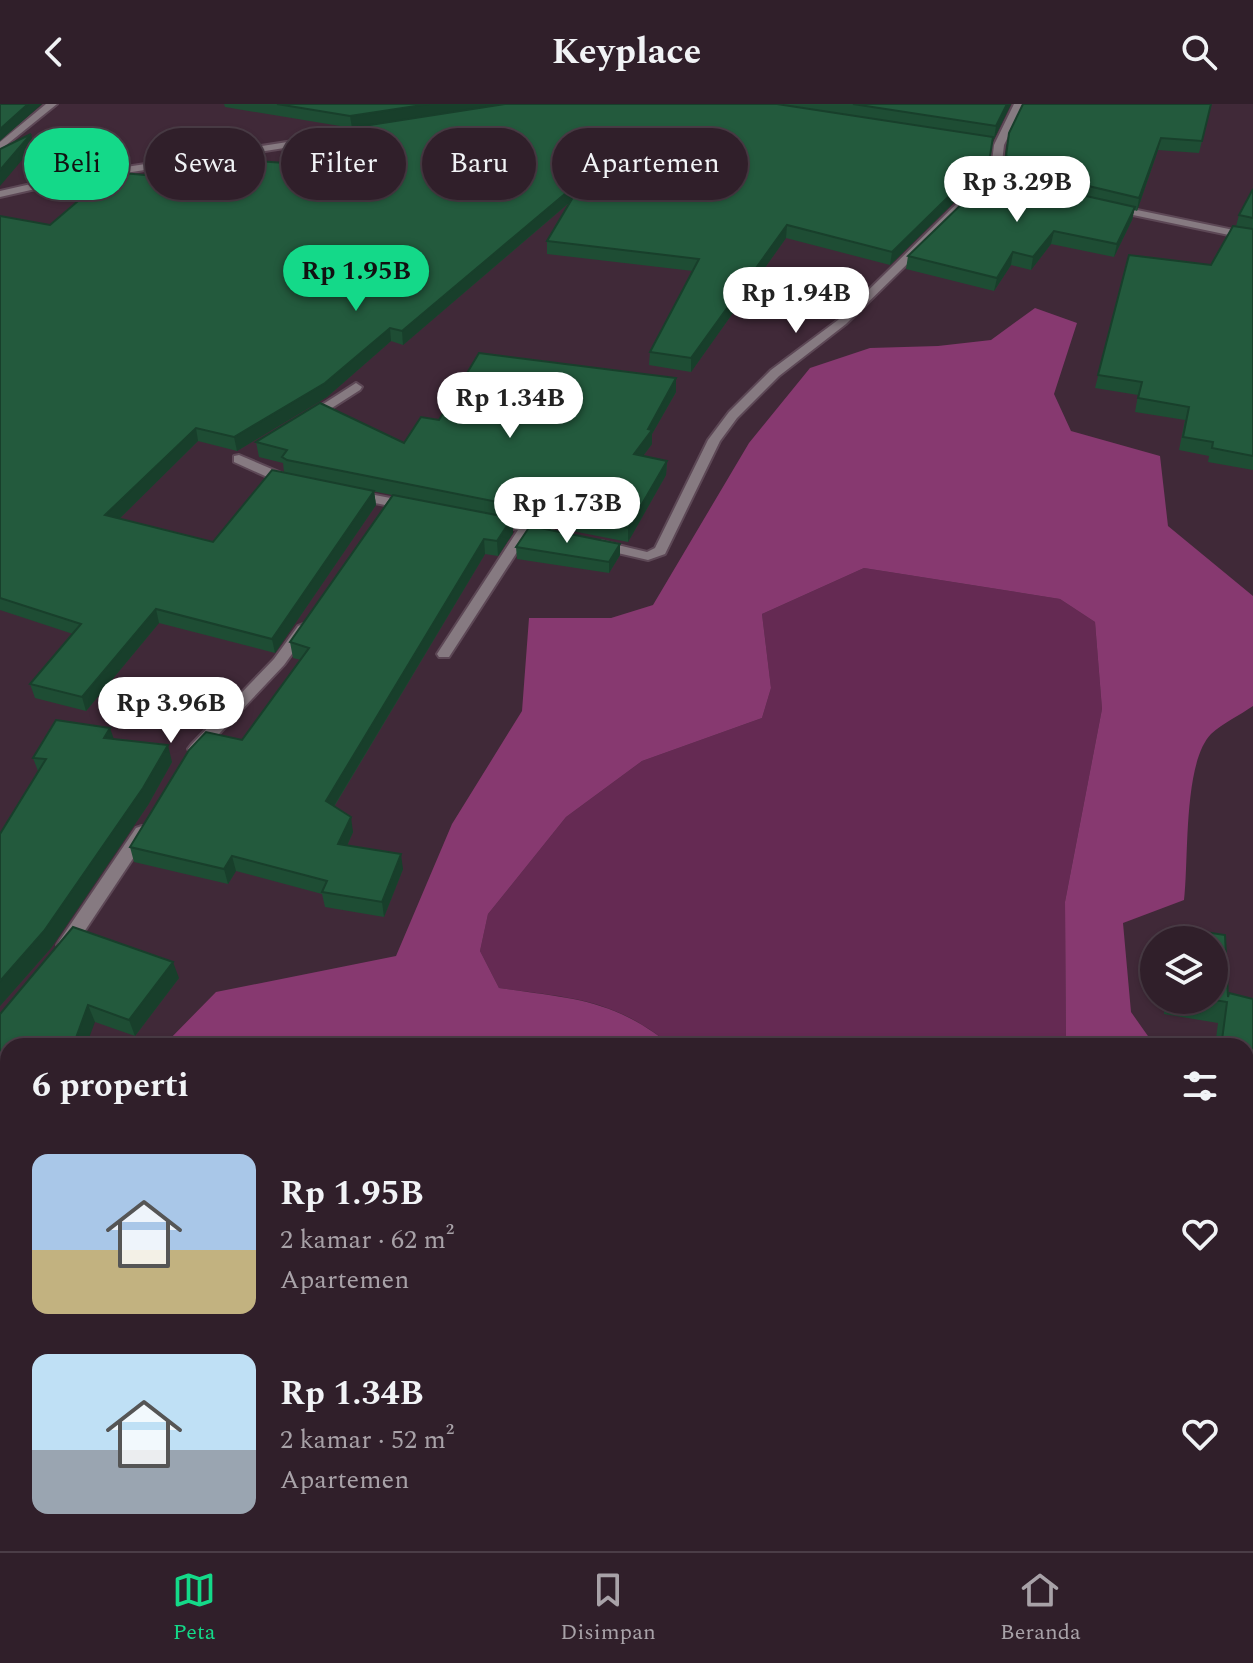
<!DOCTYPE html>
<html lang="id">
<head>
<meta charset="utf-8">
<style>
  :root { --surface:#301f2a; --page:#382732; --text:#f1f3f6; --muted:#a8a2a8; --line:#4b3d47; --accent:#14d989 }
  body { margin:0; font-family:Spectral,serif; background:var(--page); color:var(--text); height:100vh; display:flex; flex-direction:column; font-size:30px; white-space:nowrap }
  * { box-sizing:border-box; margin:0 }
  p { font-size:26px; color:var(--muted) }
  .icon { flex:none; width:44px; height:44px; fill:none; stroke:currentColor; stroke-width:2; stroke-linecap:round; stroke-linejoin:round }
  .map { position:relative; flex:1; overflow:hidden }
  .details { position:absolute; left:0px; top:934px; width:1254px; height:514px; display:flex; flex-direction:column; background:var(--surface); border-radius:24px 24px 0 0; box-shadow:0 2px 6px #0004,0 0 0 2px var(--line) }
  .details>* { flex:none }
  .banner { position:absolute; left:24px; top:24px; width:800px; height:72px; display:flex; gap:16px }
  .tools { position:absolute; left:1140px; top:822px; display:grid; gap:16px }
  .tools a { display:grid; place-items:center; width:88px; height:88px; border-radius:50%; background:var(--surface); box-shadow:0 2px 6px #0004,0 0 0 2px var(--line); font-size:40px }
  .price { position:absolute; translate:-50% -68px; padding:0 18px; border-radius:28px; background:#fff; color:#222; font-size:26px; line-height:52px; filter:drop-shadow(0 2px 4px #0008) }
  .price::after { content:''; position:absolute; left:50%; top:48px; width:24px; height:18px; margin-left:-12px; background:inherit; clip-path:polygon(0 0,100% 0,50% 100%) }
  .price.current { background:var(--accent); color:#111 }
  ul { padding:0; list-style:none }
  li { display:flex; align-items:center; gap:24px; height:200px; padding:0 32px }
  li span { display:grid; place-items:center; flex:none; width:224px; height:160px; border-radius:16px; color:#555 }
  li>.icon { margin-inline-start:auto }
  span .icon { width:96px; height:96px; fill:#fffc; stroke-width:1 }
  li b { font-size:34px }
  h2 { display:flex; justify-content:space-between; align-items:center; height:96px; padding:0 32px; font-size:34px }
  .tag { padding:0 28px; border-radius:36px; background:var(--surface); box-shadow:0 2px 6px #0004,0 0 0 2px var(--line); font-size:28px; line-height:72px }
  .tag.current { background:var(--accent); color:#111 }
  header { display:flex; justify-content:space-between; align-items:center; height:104px; padding:0 32px; background:var(--surface); font-size:36px; font-weight:700 }
  .dock { display:flex; justify-content:space-around; align-items:center; height:112px; border-top:2px solid var(--line); background:var(--surface); font-size:22px; color:var(--muted) }
  .dock a { display:grid; justify-items:center; gap:4px }
  .dock .current { color:var(--accent) }
  .map>svg:first-child { display:block }
  .green { fill:#652a53 }
  .forest { fill:#873970 }
  .lines { fill:none; stroke-linecap:round; stroke-linejoin:round }
  .minor-casing { stroke:#5d4856; stroke-width:4 }
  .minor { fill:#867a81; fill-rule:evenodd }
  .wall { fill:#1e4d34 }
  .shaded-wall { fill:#183f2b }
  .building { fill:#235a3d; stroke:#183f2b; stroke-width:2 }
</style>
</head>
<body>
<header><svg class="icon" aria-label="back" viewBox="0 0 24 24"><path d="M15 5l-7 7 7 7"/></svg>Keyplace<svg class="icon" aria-label="search" viewBox="0 0 24 24"><circle cx="10" cy="10" r="6"/><path d="M15 15l6 6"/></svg></header>
<div class="map">
<svg width="1253" height="1447" viewBox="0 0 1253 1447">
  <rect width="100%" height="100%" fill="#402938"/>
  <!-- green -->
  <g class="green">
    <path d="M 864,464 L 1060,495 L 1095,518 L 1102,605 L 1065,798 L 1066,942 L 672,942 C 613,894 572,894 499,884 L 480,847 L 488,810 L 566,713 L 642,657 L 762,614 L 771,584 L 762,510 Z"/>
    <polygon points="1246,1007 1253,1009 1253,1447 295,1447 297,1440 1246,1440"/>
  </g>
  <!-- forest -->
  <g class="forest">
    <path d="M 1035,204 L 1077,219 L 1054,290 L 1071,327 L 1160,352 L 1168,422 L 1253,492 L 1253,602 C 1240,611 1223,619 1211,630 C 1183,659 1189,755 1184,796 L 1123,819 L 1131,908 L 1155,942 L 1066,942 L 1065,798 L 1102,605 L 1095,518 L 1060,495 L 864,464 L 762,510 L 771,584 L 762,614 L 642,657 L 566,713 L 488,810 L 480,847 L 499,884 C 572,895 612,894 672,942 L 163,942 L 216,888 L 396,852 L 452,720 L 522,607 L 529,514 L 611,514 L 653,501 L 749,339 L 810,264 L 870,244 L 938,242 L 991,236 Z"/>
    <polygon points="8,1113 8,1440 297,1440 295,1447 0,1447 0,1126"/>
  </g>
  <g class="lines">
    <defs>
      <g id="minor">
        <polygon points="46,0 57,0 0,46 0,38"/>
        <polygon points="1014,0 1024,0 1004,41 1001,67 1008,75 1007,77 999,77 996,73 846,220 779,272 737,314 720,337 665,450 648,456 596,444 594,441 601,437 647,448 655,444 708,336 729,308 771,266 838,216 991,66 994,41"/>
        <polygon points="377,24 380,25 380,29 62,79 0,93 0,87 62,73"/>
        <polygon points="1113,101 1253,130 1253,136 1109,106 1108,104"/>
        <polygon points="356,279 362,283 360,286 313,316 309,317 303,313"/>
        <polygon points="239,351 293,374 294,377 293,380 283,380 234,358 234,352"/>
        <polygon points="354,387 406,397 413,401 406,405 349,394 349,388"/>
        <polygon points="492,412 552,425 554,428 547,432 530,428 449,553 439,553 437,550 518,426 487,419 485,416"/>
        <polygon points="303,520 310,525 284,561 201,649 191,649 188,645 191,641 274,555 298,522"/>
        <polygon points="142,722 150,728 148,732 72,846 60,846 57,841 60,836 136,724"/>
      </g>
    </defs>
    <!-- minor casing -->
    <use href="#minor" class="minor-casing"/>
    <!-- minor -->
    <use href="#minor" class="minor"/>
  </g>
  <!-- wall -->
  <g class="wall">
    <polygon points="224,0 1011,0 994,35 992,34 988,65 890,161 786,134 691,268 649,261 650,248 693,167 547,150 547,137 569,99 403,241 391,237 327,293 237,347 198,337 119,415 213,438 288,369 284,368 283,359 259,353 256,338 404,339 439,316 676,288 652,330 652,340 643,352 667,357 666,371 628,438 512,415 513,429 498,452 485,450 334,703 353,728 347,742 403,765 384,813 325,803 322,790 236,767 228,780 134,758 130,743 242,636 301,556 293,554 290,538 392,391 342,381 374,387 376,401 275,549 159,519 86,607 35,594 30,580 73,530 0,506 0,112 50,121 144,71 161,66 352,64 357,24 352,24 225,3"/>
    <polygon points="1211,0 1199,49 1158,46 1137,107 1134,106 1132,116 1114,153 1051,140 1031,166 1011,161 994,187 906,165 908,152 1047,83 1004,64 1009,29"/>
    <polygon points="1253,85 1253,366 1208,358 1209,352 1179,346 1185,316 1135,308 1138,291 1095,284 1129,151 1211,161 1236,122 1239,111"/>
    <polygon points="516,443 620,451 609,469 517,455"/>
    <polygon points="114,635 172,658 148,701 51,844 0,902 0,730 38,667 33,654"/>
    <polygon points="1172,823 1225,831 1228,890 1229,889 1253,895 1253,980 1246,978 1246,942 1215,942 1218,919 1164,910 1164,896 1214,896 1214,836 1167,836"/>
    <polygon points="179,874 135,932 95,918 8,942 8,970 0,969 0,910"/>
    <polygon points="0,1052 8,1054 8,1084 0,1084"/>
  </g>
  <!-- shaded-wall -->
  <g class="shaded-wall">
    <polygon points="28,0 42,0 0,37 0,25"/>
    <polygon points="429,0 508,0 352,24 350,12"/>
    <polygon points="1007,0 1011,0 994,35 996,22"/>
    <polygon points="31,30 34,42 0,82 0,66"/>
    <polygon points="1161,34 1158,46 1137,107 1139,94"/>
    <polygon points="990,52 988,65 890,161 892,148"/>
    <polygon points="585,73 585,85 403,241 402,227"/>
    <polygon points="1135,103 1132,116 1114,153 1117,140"/>
    <polygon points="787,121 786,134 691,268 691,254"/>
    <polygon points="1054,127 1051,140 1031,166 1033,153"/>
    <polygon points="1013,148 1011,161 994,187 997,174"/>
    <polygon points="390,224 391,237 327,293 237,347 234,333"/>
    <polygon points="676,274 676,288 652,330 652,340 634,364 634,350"/>
    <polygon points="196,324 198,337 109,425 105,411"/>
    <polygon points="667,357 666,371 628,438 628,424"/>
    <polygon points="374,387 376,401 275,549 272,535"/>
    <polygon points="512,414 513,429 498,452 497,437"/>
    <polygon points="484,435 485,450 328,712 326,697"/>
    <polygon points="620,440 620,451 609,469 609,458"/>
    <polygon points="156,505 159,519 86,607 82,593"/>
    <polygon points="110,624 116,641 104,634"/>
    <polygon points="168,641 172,658 148,701 51,844 0,902 0,877"/>
    <polygon points="351,713 353,728 341,755 338,740"/>
    <polygon points="401,750 403,765 384,813 382,798"/>
    <polygon points="232,752 236,767 228,780 224,765"/>
    <polygon points="173,858 179,874 135,932 129,916"/>
    <polygon points="88,901 95,918 86,942 73,942"/>
  </g>
  <!-- building -->
  <g class="building">
    <polygon points="0,0 28,0 0,25"/>
    <polygon points="277,0 429,0 350,12"/>
    <polygon points="505,0 777,0 993,33 990,52 892,148 787,121 691,254 650,248 699,155 547,137 585,73 402,227 390,224 325,279 234,333 196,324 105,411 213,438 272,366 374,387 272,535 156,505 82,593 30,580 81,520 0,494 0,112 50,121 112,68 144,71 151,65 161,66 174,51 352,64 357,23"/>
    <polygon points="853,0 1007,0 996,22"/>
    <polygon points="1023,0 1211,0 1202,37 1161,34 1139,94 1059,75 1006,52 1009,29"/>
    <polygon points="31,30 0,66 0,45"/>
    <polygon points="1000,63 1046,83 1135,103 1117,140 1054,127 1033,153 1013,148 997,174 908,152"/>
    <polygon points="1253,85 1253,114 1239,111"/>
    <polygon points="1233,122 1253,125 1253,352 1212,344 1213,338 1183,333 1189,303 1138,294 1142,278 1098,271 1129,151 1211,161"/>
    <polygon points="479,249 676,274 648,325 652,326 634,350 667,357 628,424 287,356 282,353 287,346 256,338 320,299 404,339 421,313 439,316"/>
    <polygon points="393,391 512,414 497,437 484,435 326,697 351,713 338,740 401,750 382,798 322,788 327,777 232,752 224,765 130,743 189,646 206,628 242,636 309,544 290,538"/>
    <polygon points="530,422 620,440 609,458 516,443"/>
    <polygon points="56,616 110,624 104,634 168,641 143,684 44,827 0,877 0,730 46,655 33,654"/>
    <polygon points="73,823 173,858 129,916 88,901 73,942 8,942 8,954 0,953 0,910"/>
    <polygon points="1172,823 1225,831 1228,893 1229,889 1253,895 1253,956 1246,955 1246,942 1240,942 1240,941 1222,936 1227,898 1214,896 1214,836 1172,836"/>
    <polygon points="0,1052 8,1054 6,1069 0,1069"/>
  </g>
</svg>
<div class="tools">
<a><svg class="icon" aria-label="layers" viewBox="0 0 24 24"><path d="M12 4l9 5-9 5-9-5zM3 14l9 5 9-5"/></svg></a>
</div>
<b class="price" style="left:1017px;top:120px">Rp 3.29B</b>
<b class="price current" style="left:356px;top:209px">Rp 1.95B</b>
<b class="price" style="left:796px;top:231px">Rp 1.94B</b>
<b class="price" style="left:510px;top:336px">Rp 1.34B</b>
<b class="price" style="left:567px;top:441px">Rp 1.73B</b>
<b class="price" style="left:171px;top:641px">Rp 3.96B</b>
<div class="banner">
<a class="tag current">Beli</a>
<a class="tag">Sewa</a>
<a class="tag">Filter</a>
<a class="tag">Baru</a>
<a class="tag">Apartemen</a>
</div>
<section class="details">
<h2>6 properti<svg class="icon" aria-label="filters" viewBox="0 0 24 24"><path d="M4 7h16M4 17h16"/><circle cx="9" cy="7" r="2"/><circle cx="15" cy="17" r="2"/></svg></h2>
<ul>
<li><span style="background:linear-gradient(#a9c7e8 60%,#c2b280 0)"><svg class="icon" aria-label="home" viewBox="0 0 24 24"><path d="M3 11l9-7 9 7M6 9v11h12V9"/></svg></span><div><b>Rp 1.95B</b><p>2 kamar · 62 m²</p><p>Apartemen</p></div><svg class="icon" aria-label="heart" viewBox="0 0 24 24"><path d="M12 20l-8-8c-3-5 5-10 8-4 3-6 11-1 8 4z"/></svg></li>
<li><span style="background:linear-gradient(#bfe0f5 60%,#9aa5b1 0)"><svg class="icon" aria-label="home" viewBox="0 0 24 24"><path d="M3 11l9-7 9 7M6 9v11h12V9"/></svg></span><div><b>Rp 1.34B</b><p>2 kamar · 52 m²</p><p>Apartemen</p></div><svg class="icon" aria-label="heart" viewBox="0 0 24 24"><path d="M12 20l-8-8c-3-5 5-10 8-4 3-6 11-1 8 4z"/></svg></li>
</ul>
</section>
</div>
<nav class="dock">
<a class="current"><svg class="icon" aria-label="map" viewBox="0 0 24 24"><path d="M3 6l6-2 6 2 6-2v14l-6 2-6-2-6 2zM9 4v14M15 6v14"/></svg>Peta</a>
<a><svg class="icon" aria-label="saved" viewBox="0 0 24 24"><path d="M7 4h10v16l-5-4-5 4z"/></svg>Disimpan</a>
<a><svg class="icon" aria-label="home" viewBox="0 0 24 24"><path d="M3 11l9-7 9 7M6 9v11h12V9"/></svg>Beranda</a>
</nav>
</body>
</html>
